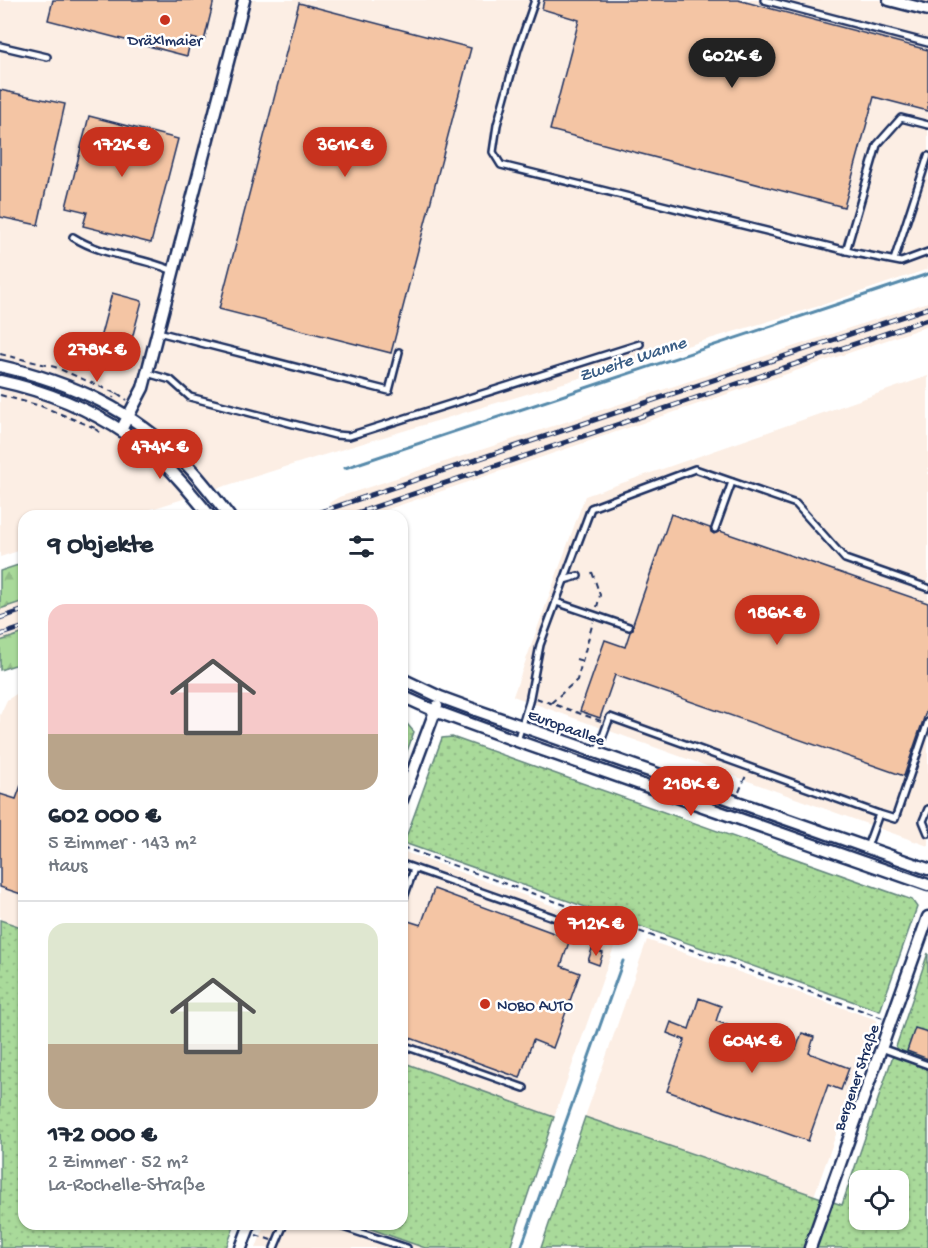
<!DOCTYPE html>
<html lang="de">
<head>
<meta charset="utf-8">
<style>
  :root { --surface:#fff; --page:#f2f2f3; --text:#1f2937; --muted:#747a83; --line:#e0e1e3; --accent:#c8321e }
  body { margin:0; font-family:"Gochi Hand",sans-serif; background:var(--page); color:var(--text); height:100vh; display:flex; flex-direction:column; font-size:22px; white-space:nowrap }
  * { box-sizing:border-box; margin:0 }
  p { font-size:20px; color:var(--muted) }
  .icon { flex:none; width:33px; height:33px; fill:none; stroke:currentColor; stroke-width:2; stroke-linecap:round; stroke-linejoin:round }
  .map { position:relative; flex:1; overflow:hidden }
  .details { position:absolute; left:18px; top:510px; width:390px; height:720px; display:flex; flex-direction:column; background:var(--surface); border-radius:18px; box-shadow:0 2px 4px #0004 }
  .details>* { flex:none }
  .buttons { position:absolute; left:849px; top:1170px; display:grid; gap:12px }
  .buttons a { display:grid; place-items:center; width:60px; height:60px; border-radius:12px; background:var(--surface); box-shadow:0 2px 4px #0004; font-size:30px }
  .price { position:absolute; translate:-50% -51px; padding:0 14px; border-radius:21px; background:var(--accent); color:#fff; font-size:20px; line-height:39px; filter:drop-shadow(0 2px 3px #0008) }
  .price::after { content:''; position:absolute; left:50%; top:36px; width:18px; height:14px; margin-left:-9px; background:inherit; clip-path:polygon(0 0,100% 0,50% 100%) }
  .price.current { background:#222; color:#fff }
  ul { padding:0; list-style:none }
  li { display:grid; align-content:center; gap:12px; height:318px; padding:0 30px }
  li+li { border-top:2px solid var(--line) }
  li span { display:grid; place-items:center; height:186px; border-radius:18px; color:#555 }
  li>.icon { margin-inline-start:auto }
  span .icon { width:108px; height:108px; fill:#fffc; stroke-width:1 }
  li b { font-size:26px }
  h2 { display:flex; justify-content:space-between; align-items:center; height:72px; padding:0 30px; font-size:26px }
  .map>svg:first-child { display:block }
  .built { fill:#fceee4 }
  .grass { fill:url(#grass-dots); stroke:#62847c; stroke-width:1.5; fill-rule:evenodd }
  .forest { fill:url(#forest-firs); stroke:#62847c; stroke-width:1.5 }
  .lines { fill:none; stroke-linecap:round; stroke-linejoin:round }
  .stream { stroke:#578aab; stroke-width:3 }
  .building { fill:#f4c5a4; stroke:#1b2f5e; stroke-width:1.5 }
  .lane-casing { stroke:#1b2f5e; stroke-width:10 }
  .street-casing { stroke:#1b2f5e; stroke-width:15 }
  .path { stroke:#1b2f5e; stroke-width:2; stroke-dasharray:6 4.5; stroke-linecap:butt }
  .lane { stroke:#fff; stroke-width:5 }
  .street { stroke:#fff; stroke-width:10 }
  .rail-casing { stroke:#1b2f5e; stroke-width:5 }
  .rail { stroke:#fff; stroke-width:3; stroke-dasharray:9; stroke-linecap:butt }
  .poi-dot { fill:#c8321e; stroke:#fff; stroke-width:2 }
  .labels { text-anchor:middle; stroke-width:5; stroke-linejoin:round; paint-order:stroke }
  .poi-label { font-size:16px; fill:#1b2f5e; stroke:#fff }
  .street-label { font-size:16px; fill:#1b2f5e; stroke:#fff }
  .water-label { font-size:18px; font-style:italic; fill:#395d85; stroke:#fff }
</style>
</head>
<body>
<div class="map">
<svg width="928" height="1248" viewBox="0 0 928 1248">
  <defs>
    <pattern id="grass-dots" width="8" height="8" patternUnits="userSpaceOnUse" patternTransform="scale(1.5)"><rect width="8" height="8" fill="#a9da9a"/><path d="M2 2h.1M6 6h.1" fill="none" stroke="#91bb87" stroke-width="1.8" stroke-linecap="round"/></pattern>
    <pattern id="forest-firs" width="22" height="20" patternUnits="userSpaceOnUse" patternTransform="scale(1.5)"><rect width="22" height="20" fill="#a9da9a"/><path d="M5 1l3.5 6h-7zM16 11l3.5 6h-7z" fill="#91bb87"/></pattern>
  </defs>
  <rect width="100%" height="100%" fill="#fff"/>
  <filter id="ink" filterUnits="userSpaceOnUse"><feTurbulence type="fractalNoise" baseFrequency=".0167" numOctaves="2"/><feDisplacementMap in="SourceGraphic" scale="12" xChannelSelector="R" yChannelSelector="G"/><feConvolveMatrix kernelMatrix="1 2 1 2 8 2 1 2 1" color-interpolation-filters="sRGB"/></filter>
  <g filter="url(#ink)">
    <!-- built -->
    <g class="built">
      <polygon points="0,0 928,0 928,269 819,306 317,457 129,516 24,516 24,549 0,557"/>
      <polygon points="928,302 928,326 368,516 333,516 329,503 339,497"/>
      <polygon points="928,376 928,846 513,696 585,496"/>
      <polygon points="24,601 24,633 0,641 0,609"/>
      <polygon points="24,689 24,928 0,920 0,715 7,700"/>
      <polygon points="402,851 620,930 554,1117 402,1062"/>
      <polygon points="647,940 877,1020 814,1196 585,1117"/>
      <polygon points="265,1224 357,1224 425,1248 256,1248"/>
    </g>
    <!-- grass -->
    <g class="grass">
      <polygon points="402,718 414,732 402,765"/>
      <polygon points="452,737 912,900 917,907 880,1011 404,843 442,738"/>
      <polygon points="0,920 24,928 24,1224 235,1224 226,1248 0,1248"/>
      <path d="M 928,953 L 928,1248 L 541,1248 L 585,1117 L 842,1205 ZM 860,1180 L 898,1180 L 898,1220 L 860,1220 Z"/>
      <polygon points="402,1062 554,1117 510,1248 425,1248 357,1224 402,1224"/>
    </g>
    <!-- forest -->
    <g class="forest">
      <polygon points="24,563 24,601 0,609 0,571"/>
      <polygon points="24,633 24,662 0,670 0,641"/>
    </g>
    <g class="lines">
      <!-- stream -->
      <g class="stream">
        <polyline points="345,468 928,274"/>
        <polyline points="521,1248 623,961"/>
      </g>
    </g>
    <!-- building -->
    <g class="building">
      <polygon points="53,0 214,0 204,41 191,38 187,56 48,20"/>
      <polygon points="544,0 738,0 928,50 928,111 874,97 844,207 550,130 579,20 542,9"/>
      <polygon points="299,3 471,48 391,353 219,309"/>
      <polygon points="0,90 65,104 38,225 0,217"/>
      <polygon points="89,116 178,139 151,243 83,226 87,212 66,207"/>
      <polygon points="112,293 142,301 125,365 95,357"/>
      <polygon points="671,514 710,528 711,532 714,534 720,531 928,603 928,706 904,776 615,675 600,718 580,711 605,640 625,647 630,632 633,629 633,624"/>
      <polygon points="23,780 24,780 24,895 0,887 0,794 16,799"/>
      <polygon points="434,889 570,939 561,966 580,973 553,1048 533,1040 520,1078 402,1035 402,919 421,925"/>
      <polygon points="592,949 603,953 599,965 588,961"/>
      <polygon points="699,998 721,1006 716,1021 796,1049 802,1033 814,1037 809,1053 849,1068 841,1090 828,1085 808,1141 667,1091 685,1040 667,1033 671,1022 689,1029"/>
      <polygon points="915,1028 928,1032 928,1059 907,1051"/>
    </g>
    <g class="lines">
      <defs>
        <g id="lane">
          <polyline points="535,0 518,49 497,125 493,152 501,165 855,253 901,262 928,252"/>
          <polyline points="764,0 928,43"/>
          <polyline points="0,46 47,57"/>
          <path d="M 73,237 C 104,257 141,256 173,271"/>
          <polyline points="846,251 877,145 901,118 928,125"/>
          <polyline points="894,260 928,156"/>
          <polyline points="158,332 389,391 399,352"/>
          <polyline points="147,373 171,380 190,397 335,435 349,436 640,344"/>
          <polyline points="715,529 732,482"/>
          <polyline points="564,580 578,576"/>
          <polyline points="556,602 629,627"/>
          <polyline points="517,741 529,702 540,645 591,508 695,469 796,504 845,559 928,588"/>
          <polyline points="597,752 610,717 879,814 867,847"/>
          <polyline points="928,809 923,821 928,833"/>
          <polyline points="879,814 895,819 928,722"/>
          <polyline points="402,864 584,928"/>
          <polyline points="402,903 414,869"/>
          <polyline points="402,1045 524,1088"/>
          <polyline points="881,1048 928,1065"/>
          <polyline points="334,1224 407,1248"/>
          <polyline points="274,1248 284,1224"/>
        </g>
        <g id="street">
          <polyline points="889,0 928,10"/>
          <path d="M 0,366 C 71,382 133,410 185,463 C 201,479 215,498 229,516"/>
          <path d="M 0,381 C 47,391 88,408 128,435 C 135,440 144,445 151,451 C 173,471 191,493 210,516"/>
          <polyline points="121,430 143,388 244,0"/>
          <polyline points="402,679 440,697 470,708 928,869"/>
          <polyline points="402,696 435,711 517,741 928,885"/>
          <polyline points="402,800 437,706"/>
          <polyline points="241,1248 250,1224"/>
          <polyline points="810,1248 928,917"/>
        </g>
      </defs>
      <!-- lane casing -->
      <use href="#lane" class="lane-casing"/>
      <!-- street casing -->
      <use href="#street" class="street-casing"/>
      <!-- path -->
      <g class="path">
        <polyline points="0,354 55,367 115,393 113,398"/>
        <polyline points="117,393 127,400"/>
        <polyline points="0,395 41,406 95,428"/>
        <polyline points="95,429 101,433"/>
        <polyline points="592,572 600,595 597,607"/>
        <polyline points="576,659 583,661"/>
        <polyline points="536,698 601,721"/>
        <polyline points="551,703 577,680 593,622"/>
        <polyline points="739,792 747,773"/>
        <polyline points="402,847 883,1018"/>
        <polyline points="256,1235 271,1240"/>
      </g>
      <!-- lane -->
      <use href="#lane" class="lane"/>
      <!-- street -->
      <use href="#street" class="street"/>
      <defs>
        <g id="rail">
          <polyline points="308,516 928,308"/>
          <polyline points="348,516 928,319"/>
          <polyline points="0,618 24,610"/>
          <polyline points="0,635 24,627"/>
        </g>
      </defs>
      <!-- rail casing -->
      <use href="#rail" class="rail-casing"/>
      <!-- rail -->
      <use href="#rail" class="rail"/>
    </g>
  </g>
  <!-- markers -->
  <g class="poi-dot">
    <circle cx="165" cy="20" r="6"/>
    <circle cx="485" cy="1004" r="6"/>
  </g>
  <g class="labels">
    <!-- poi labels -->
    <g class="poi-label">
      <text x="165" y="45">Dräxlmaier</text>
      <text x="497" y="1010" text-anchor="start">NOBO AUTO</text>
    </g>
    <!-- street labels -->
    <g class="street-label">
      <text transform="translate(567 726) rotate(20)" y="6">Europaallee</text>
      <text transform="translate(855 1077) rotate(-71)" y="6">Bergener Straße</text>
    </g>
    <!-- water labels -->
    <g class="water-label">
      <text transform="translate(632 358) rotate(-18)" y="6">Zweite Wanne</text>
    </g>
  </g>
</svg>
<div class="buttons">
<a><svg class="icon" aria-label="locate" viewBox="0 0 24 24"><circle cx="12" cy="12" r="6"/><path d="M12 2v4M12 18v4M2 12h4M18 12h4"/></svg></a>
</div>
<b class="price current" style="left:732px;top:89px">602K €</b>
<b class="price" style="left:122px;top:178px">172K €</b>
<b class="price" style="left:345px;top:178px">361K €</b>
<b class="price" style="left:97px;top:383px">278K €</b>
<b class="price" style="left:160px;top:480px">474K €</b>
<b class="price" style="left:777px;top:646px">186K €</b>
<b class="price" style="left:691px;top:817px">218K €</b>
<b class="price" style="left:596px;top:957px">712K €</b>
<b class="price" style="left:752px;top:1074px">604K €</b>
<section class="details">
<h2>9 Objekte<svg class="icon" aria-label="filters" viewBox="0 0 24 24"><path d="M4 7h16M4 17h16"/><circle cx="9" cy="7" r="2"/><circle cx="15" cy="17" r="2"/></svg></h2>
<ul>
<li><span style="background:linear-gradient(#f6c9c9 70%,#b9a48a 0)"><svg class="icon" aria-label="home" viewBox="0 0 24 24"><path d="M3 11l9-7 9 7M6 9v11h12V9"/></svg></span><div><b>602 000 €</b><p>5 Zimmer · 143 m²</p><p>Haus</p></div></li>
<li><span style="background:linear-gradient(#dfe7d0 65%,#b9a48a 0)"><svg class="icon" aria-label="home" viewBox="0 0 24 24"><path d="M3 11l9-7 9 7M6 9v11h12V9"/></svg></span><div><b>172 000 €</b><p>2 Zimmer · 52 m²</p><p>La-Rochelle-Straße</p></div></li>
</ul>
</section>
</div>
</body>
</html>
